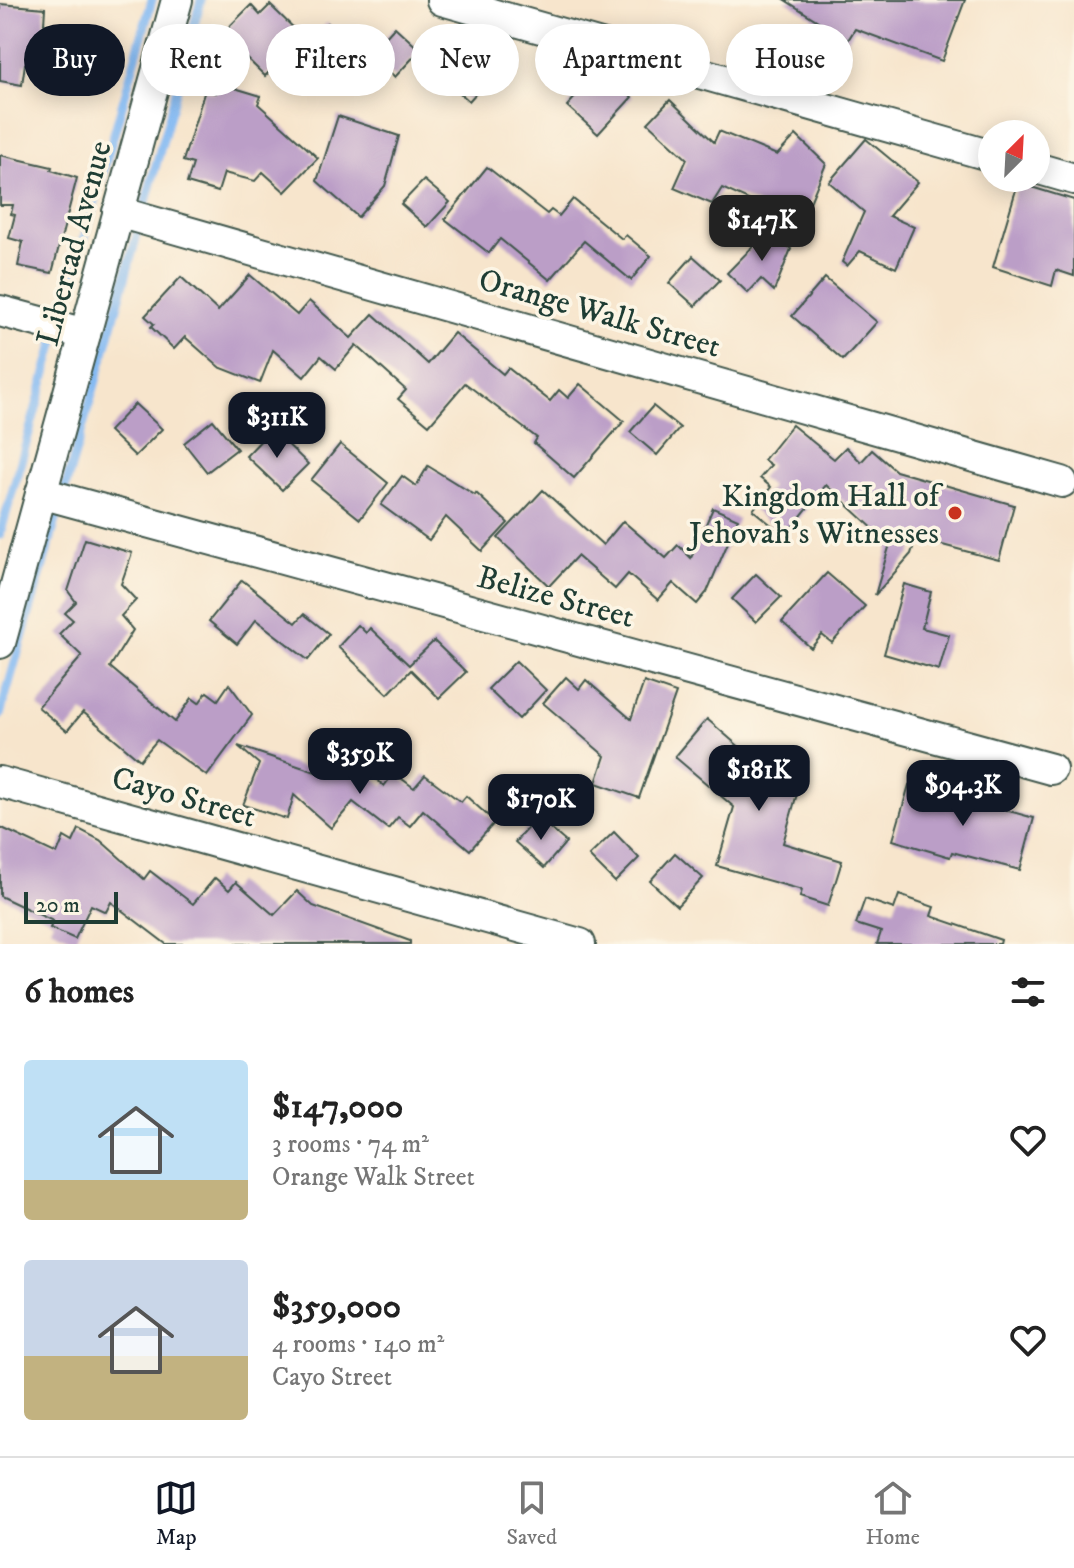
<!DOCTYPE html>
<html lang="en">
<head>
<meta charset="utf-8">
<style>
  :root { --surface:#fff; --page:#f2f2f2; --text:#222; --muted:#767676; --line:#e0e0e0; --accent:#111827 }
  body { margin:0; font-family:"IM FELL DW Pica",serif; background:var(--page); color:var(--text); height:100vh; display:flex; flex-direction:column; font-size:30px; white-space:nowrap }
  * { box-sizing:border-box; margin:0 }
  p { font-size:26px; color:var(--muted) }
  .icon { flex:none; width:44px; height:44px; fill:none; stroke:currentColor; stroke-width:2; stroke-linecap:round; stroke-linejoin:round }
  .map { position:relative; height:944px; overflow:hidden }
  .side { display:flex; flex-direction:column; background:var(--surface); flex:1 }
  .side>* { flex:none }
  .banner { position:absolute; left:24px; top:24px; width:1026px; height:72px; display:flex; gap:16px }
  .needle { width:52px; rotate:24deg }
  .buttons { position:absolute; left:978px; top:120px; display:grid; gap:16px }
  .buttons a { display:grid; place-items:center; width:72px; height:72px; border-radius:50%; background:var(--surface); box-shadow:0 4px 20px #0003; font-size:40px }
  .scale { position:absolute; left:24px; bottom:20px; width:94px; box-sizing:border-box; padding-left:8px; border:4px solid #1f3d34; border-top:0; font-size:22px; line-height:28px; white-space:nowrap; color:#1f3d34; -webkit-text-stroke:6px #fcf5e5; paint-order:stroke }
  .price { position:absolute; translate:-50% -68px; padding:0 18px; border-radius:16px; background:var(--accent); color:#fff; font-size:26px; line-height:52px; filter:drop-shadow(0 2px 4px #0008) }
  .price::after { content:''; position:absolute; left:50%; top:48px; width:24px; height:18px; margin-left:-12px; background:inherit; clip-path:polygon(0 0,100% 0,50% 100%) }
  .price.current { background:#222; color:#fff }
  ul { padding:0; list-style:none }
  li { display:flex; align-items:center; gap:24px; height:200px; padding:0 24px }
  li span { display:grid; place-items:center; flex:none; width:224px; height:160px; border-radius:8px; color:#555 }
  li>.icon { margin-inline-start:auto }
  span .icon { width:96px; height:96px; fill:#fffc; stroke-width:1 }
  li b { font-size:34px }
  h2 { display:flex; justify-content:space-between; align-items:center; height:96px; padding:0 24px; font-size:34px }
  .chip { padding:0 28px; border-radius:36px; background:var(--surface); box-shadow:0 4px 20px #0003; font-size:28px; line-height:72px }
  .chip.current { background:var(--accent); color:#fff }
  .menu { display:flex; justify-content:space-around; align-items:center; height:112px; border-top:2px solid var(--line); background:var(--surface); font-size:22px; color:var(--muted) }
  .menu a { display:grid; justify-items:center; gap:4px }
  .menu .current { color:var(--accent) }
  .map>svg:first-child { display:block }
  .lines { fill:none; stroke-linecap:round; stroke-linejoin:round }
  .stream { stroke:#84baf3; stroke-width:9 }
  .building { fill:#bb9ec7 }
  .minor-casing { stroke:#3f564b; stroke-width:34 }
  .minor { stroke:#fff; stroke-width:30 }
  .poi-dot { fill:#c8321e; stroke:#fcf5e5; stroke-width:3 }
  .labels { text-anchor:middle; stroke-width:7; stroke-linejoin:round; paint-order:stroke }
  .street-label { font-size:32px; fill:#1f3d34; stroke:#fcf5e5 }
  .poi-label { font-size:32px; fill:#1f3d34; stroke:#fcf5e5; text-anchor:end }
</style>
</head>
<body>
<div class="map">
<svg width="1074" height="944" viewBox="0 0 1074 944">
  <rect width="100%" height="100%" fill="#fcf5e5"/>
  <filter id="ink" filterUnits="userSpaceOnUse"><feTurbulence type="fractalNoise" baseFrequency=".0125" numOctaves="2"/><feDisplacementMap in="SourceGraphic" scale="16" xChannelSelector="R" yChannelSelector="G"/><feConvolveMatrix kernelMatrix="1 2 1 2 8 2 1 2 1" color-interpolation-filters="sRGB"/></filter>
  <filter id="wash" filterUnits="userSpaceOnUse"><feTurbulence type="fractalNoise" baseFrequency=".006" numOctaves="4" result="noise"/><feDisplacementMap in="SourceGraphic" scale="32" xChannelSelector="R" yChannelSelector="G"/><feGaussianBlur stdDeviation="1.8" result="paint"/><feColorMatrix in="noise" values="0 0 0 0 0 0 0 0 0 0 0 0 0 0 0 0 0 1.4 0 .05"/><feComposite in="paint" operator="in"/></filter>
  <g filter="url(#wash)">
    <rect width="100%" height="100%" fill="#f7e5cc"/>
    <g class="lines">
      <!-- stream -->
      <g class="stream">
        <polyline points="0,535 152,0"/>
        <polyline points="0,715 120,297 201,0"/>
      </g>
    </g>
    <g id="blocks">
      <!-- building -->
      <g class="building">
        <polygon points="785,0 965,0 942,61 855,29 848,40"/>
        <polygon points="0,4 45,8 44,24 95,26 93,68 25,64 22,85 0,81"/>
        <polygon points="251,5 260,15 270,5 304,38 265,76 222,34"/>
        <polygon points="327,23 348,42 318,74 297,53"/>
        <polygon points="462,24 504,62 469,101 427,63"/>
        <polygon points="395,27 420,50 395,77 370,54"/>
        <polygon points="601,69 632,97 598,134 567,106"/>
        <polygon points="218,83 261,96 258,104 318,158 285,192 263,172 255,181 224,173 218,192 187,183 193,164 183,161 205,90 215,93"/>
        <polygon points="670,100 714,142 719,131 777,155 796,135 826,164 801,224 722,188 712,204 674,188 687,159 648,123"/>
        <polygon points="338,116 399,136 385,186 358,217 317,181"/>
        <polygon points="866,139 918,182 889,216 914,227 896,268 860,251 847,266 842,262 864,212 829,182"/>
        <polygon points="0,155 52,167 51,170 77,178 52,273 18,266 23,242 9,238 15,215 11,214 13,205 0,205"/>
        <polygon points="487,167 547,214 551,210 559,216 573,199 622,239 626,235 651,256 631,280 584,241 550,280 500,239 489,253 445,219"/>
        <polygon points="424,180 450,202 427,227 401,204"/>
        <polygon points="1018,183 1074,200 1074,276 1056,270 1052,286 993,267"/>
        <polygon points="769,230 791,249 774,291 761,279 748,293 727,273"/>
        <polygon points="693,256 720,280 695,306 669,283"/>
        <polygon points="250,275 297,315 309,301 351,338 373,314 428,364 454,333 503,374 508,368 550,401 559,390 568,398 580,384 624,421 574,478 534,443 537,438 465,383 429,425 398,399 406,390 356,345 336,369 321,356 304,377 273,350 260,383 219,367 185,337 174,349 151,327 154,324 145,316 181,277 218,311"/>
        <polygon points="825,278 877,322 843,360 792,316"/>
        <polygon points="135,404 162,429 135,456 109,431"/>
        <polygon points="653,406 680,428 657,455 630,432"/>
        <polygon points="213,420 237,449 207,472 184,443"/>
        <polygon points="792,425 834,459 846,447 861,462 872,450 896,471 1014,505 999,560 916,538 911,554 875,595 890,544 826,485 785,536 753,510 771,487 760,478 771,465 764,460"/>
        <polygon points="272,429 308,464 282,490 246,456"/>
        <polygon points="340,444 388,483 360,519 311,480"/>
        <polygon points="428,466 475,495 476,493 508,523 482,551 446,517 429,540 381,505 402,476 416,486"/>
        <polygon points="543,490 603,545 623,521 666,558 678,545 691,558 713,508 738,519 707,592 697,604 673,583 658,600 628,574 615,589 577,556 549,586 498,538"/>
        <polygon points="85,539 132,553 121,584 136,600 121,616 133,630 110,667 175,722 192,698 199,703 207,692 218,700 229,684 252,715 207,776 157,740 140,760 83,712 67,731 38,707 82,656 59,634 73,620 65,613 76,602 68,591"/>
        <polygon points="827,573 865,606 832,643 822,635 811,648 782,622"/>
        <polygon points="756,574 781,597 756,622 732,599"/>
        <polygon points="242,580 296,623 304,614 329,634 308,660 256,620 237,644 209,621"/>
        <polygon points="904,584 931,592 922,628 949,635 939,670 884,654"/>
        <polygon points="358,625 366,633 370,628 409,665 434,641 466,672 439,698 411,670 388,694 338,647"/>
        <polygon points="516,661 546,690 519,719 488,689"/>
        <polygon points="566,677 579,689 586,680 631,719 644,682 676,693 639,798 596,783 605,756 543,703"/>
        <polygon points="707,719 757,762 761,749 806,762 783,843 842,861 828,906 800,897 802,890 717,866 734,807 675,757"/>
        <polygon points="238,746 316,772 339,746 384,786 394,773 414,788 425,775 461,802 466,796 495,822 470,850 423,810 410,826 398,817 388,829 353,802 331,828 294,795 287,819 243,805 259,764"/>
        <polygon points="909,785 980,806 980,803 1034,818 1020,870 952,852 950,857 893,840"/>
        <polygon points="537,817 566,842 544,868 515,842"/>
        <polygon points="0,827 57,854 64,837 73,842 79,829 100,840 144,879 150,871 193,904 215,878 229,890 236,882 274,915 297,891 313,906 410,941 410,944 166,944 111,902 106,912 91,905 75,939 50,928 53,921 0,896"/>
        <polygon points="614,832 639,858 615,882 589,856"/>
        <polygon points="675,853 703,878 677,906 650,881"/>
        <polygon points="899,895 934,907 931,916 1001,940 1000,944 877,944 881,932 856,924 865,899 894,909"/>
      </g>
    </g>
  </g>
  <g filter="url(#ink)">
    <use href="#blocks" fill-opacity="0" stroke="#3f564b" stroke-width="2"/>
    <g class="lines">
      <defs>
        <g id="minor">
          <polyline points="442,0 992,156"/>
          <polyline points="1036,168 1074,179"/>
          <polyline points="118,212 1062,482"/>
          <polyline points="0,311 85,334"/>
          <polyline points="41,493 1051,769"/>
          <polyline points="0,643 177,0"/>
          <polyline points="0,782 580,944"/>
        </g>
      </defs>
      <!-- minor casing -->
      <use href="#minor" class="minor-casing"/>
      <!-- minor -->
      <use href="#minor" class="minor"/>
    </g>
  </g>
  <!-- markers -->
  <circle class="poi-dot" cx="955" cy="513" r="8"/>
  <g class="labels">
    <!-- street labels -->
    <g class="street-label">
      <text transform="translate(73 243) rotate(-75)" y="11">Libertad Avenue</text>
      <text transform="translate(600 312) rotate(16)" y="11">Orange Walk Street</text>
      <text transform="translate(556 596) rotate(15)" y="11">Belize Street</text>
      <text transform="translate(184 796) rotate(16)" y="11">Cayo Street</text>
    </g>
    <!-- poi labels -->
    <g class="poi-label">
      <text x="939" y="506">Kingdom Hall of<tspan x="939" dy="37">Jehovah's Witnesses</tspan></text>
    </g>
  </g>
</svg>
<div class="buttons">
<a><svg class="needle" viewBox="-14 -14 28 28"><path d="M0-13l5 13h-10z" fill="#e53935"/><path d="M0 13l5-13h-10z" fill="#767676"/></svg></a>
</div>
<div class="scale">20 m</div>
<b class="price current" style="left:762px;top:263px">$147K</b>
<b class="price" style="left:277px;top:460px">$311K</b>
<b class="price" style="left:360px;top:796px">$359K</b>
<b class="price" style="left:759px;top:813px">$181K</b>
<b class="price" style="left:963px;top:828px">$94.3K</b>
<b class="price" style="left:541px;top:842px">$170K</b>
<div class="banner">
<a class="chip current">Buy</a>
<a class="chip">Rent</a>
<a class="chip">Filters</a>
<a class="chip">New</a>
<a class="chip">Apartment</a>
<a class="chip">House</a>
</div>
</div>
<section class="side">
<h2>6 homes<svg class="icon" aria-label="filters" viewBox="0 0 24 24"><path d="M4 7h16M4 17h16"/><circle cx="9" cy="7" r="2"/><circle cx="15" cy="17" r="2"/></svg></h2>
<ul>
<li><span style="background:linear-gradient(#bfe0f5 75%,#c2b280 0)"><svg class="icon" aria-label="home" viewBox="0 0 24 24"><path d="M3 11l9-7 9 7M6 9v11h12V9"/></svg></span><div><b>$147,000</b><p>3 rooms · 74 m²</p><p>Orange Walk Street</p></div><svg class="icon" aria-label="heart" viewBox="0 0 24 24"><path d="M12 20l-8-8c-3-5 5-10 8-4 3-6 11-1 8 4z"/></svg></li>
<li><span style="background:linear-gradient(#c9d6e8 60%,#c2b280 0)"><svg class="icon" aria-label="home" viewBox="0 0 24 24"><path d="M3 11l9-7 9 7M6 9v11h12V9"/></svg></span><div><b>$359,000</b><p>4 rooms · 140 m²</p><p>Cayo Street</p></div><svg class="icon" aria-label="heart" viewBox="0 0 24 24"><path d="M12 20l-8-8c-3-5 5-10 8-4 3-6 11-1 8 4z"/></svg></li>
</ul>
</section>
<nav class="menu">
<a class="current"><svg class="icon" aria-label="map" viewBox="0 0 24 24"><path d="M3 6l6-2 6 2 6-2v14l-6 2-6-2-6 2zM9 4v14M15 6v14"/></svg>Map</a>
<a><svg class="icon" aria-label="saved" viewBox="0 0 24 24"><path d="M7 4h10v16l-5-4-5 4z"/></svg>Saved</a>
<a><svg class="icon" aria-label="home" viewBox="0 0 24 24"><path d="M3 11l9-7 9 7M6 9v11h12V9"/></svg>Home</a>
</nav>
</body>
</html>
